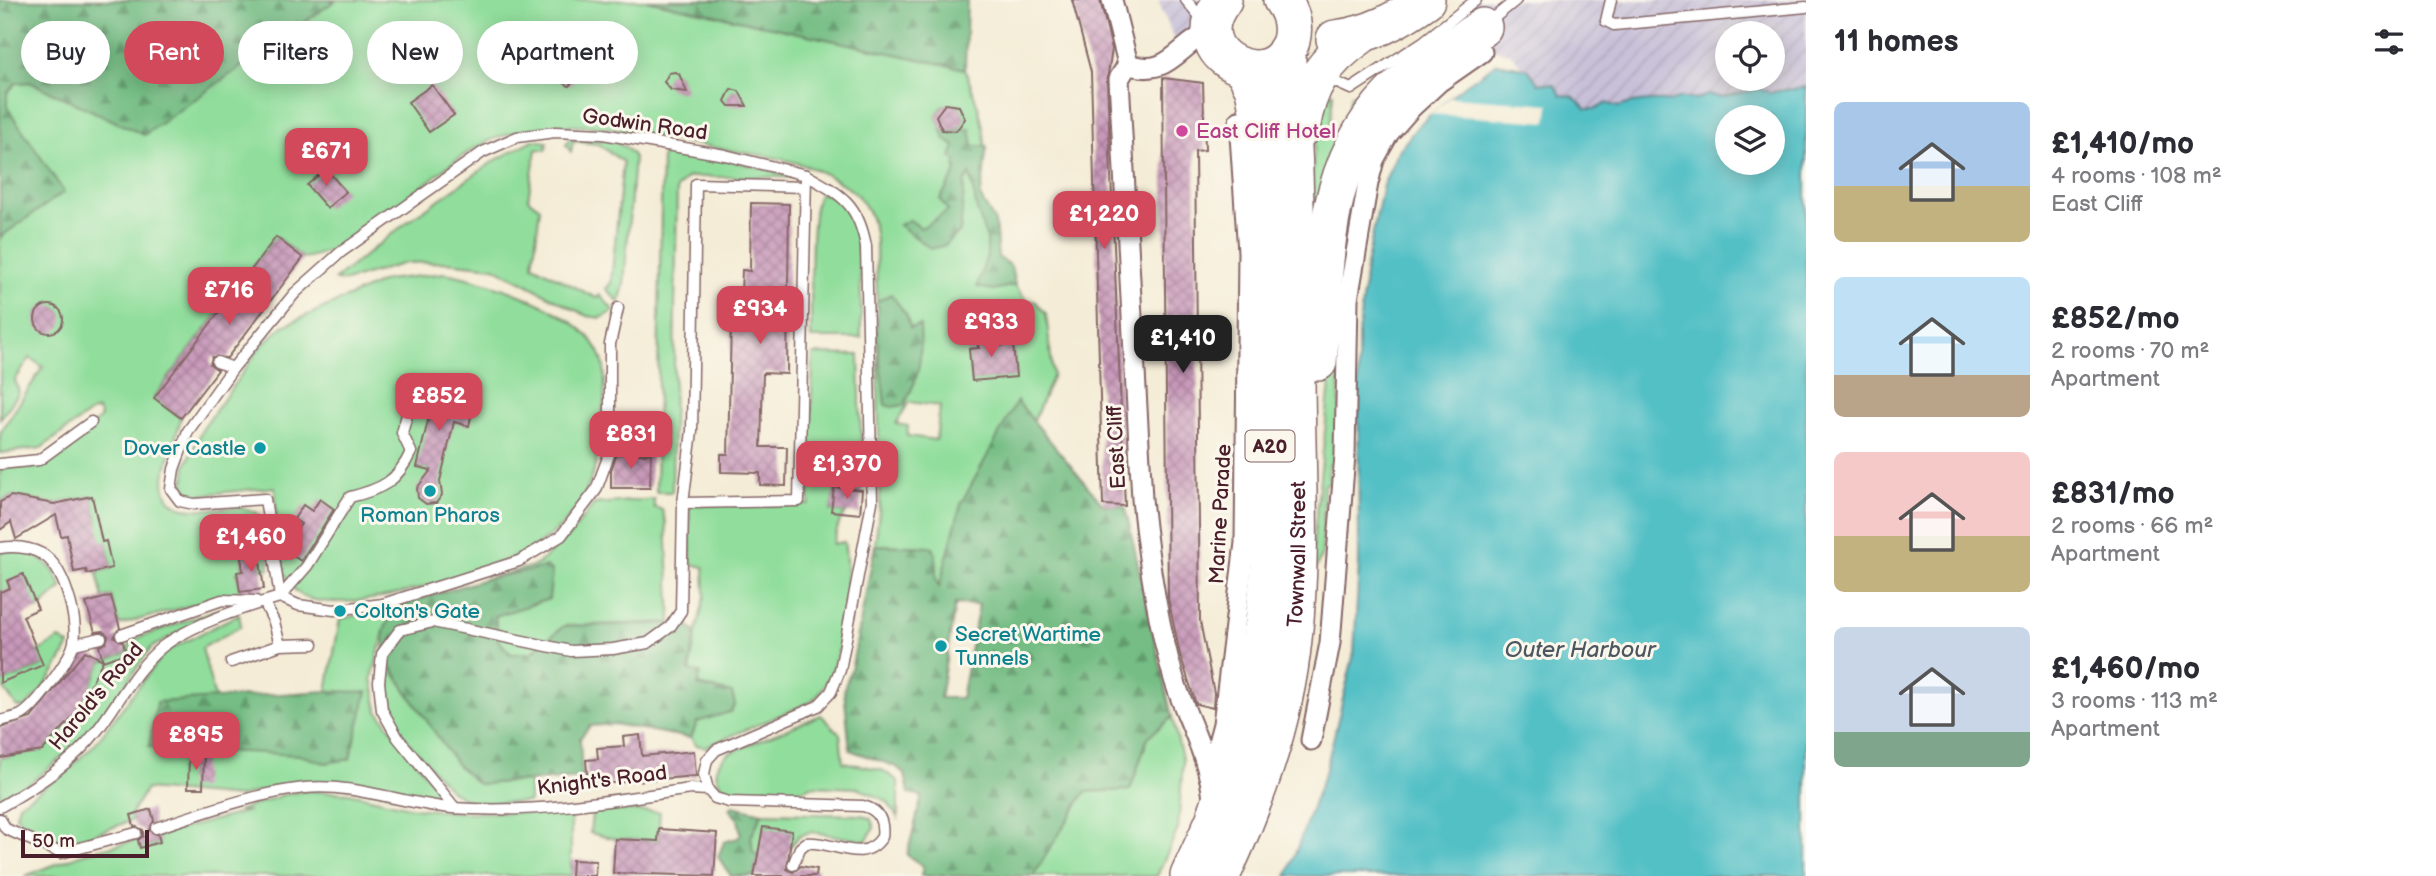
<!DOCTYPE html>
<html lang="en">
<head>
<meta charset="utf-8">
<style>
  :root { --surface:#fff; --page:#f2f2f3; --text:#2b2b33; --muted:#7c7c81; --accent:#d1495b }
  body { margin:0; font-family:"Balsamiq Sans",sans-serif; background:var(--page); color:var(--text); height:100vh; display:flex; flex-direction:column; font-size:26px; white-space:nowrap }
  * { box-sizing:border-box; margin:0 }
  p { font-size:23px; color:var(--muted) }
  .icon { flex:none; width:38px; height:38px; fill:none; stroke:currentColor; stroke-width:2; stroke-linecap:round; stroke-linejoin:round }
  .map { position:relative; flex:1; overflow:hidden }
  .panel { display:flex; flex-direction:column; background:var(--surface); width:630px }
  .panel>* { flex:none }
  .top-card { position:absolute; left:21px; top:21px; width:665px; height:63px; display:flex; gap:14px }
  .tools { position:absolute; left:1715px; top:21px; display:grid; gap:14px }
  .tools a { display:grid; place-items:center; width:70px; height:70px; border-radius:50%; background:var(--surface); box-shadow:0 4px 18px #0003; font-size:35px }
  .scale { position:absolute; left:21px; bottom:18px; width:128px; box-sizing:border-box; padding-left:7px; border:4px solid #4a1f2b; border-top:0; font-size:19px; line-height:24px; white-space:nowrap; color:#4a1f2b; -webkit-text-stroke:5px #fbf7ec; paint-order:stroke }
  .price { position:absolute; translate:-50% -60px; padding:0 16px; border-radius:14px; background:var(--accent); color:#fff; font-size:23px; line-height:46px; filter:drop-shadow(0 2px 4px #0008) }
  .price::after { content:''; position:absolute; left:50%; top:42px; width:21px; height:16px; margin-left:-10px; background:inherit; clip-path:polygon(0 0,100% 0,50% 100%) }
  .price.on { background:#222; color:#fff }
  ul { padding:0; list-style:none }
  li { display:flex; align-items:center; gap:21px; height:175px; padding:0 28px }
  li span { display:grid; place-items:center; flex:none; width:196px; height:140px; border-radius:10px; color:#555 }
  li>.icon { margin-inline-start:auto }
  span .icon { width:84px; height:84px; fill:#fffc; stroke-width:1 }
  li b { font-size:30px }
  h2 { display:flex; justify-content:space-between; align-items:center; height:84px; padding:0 28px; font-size:30px }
  .pill { padding:0 24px; border-radius:32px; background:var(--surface); box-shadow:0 4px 18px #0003; font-size:24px; line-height:63px }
  .pill.on { background:var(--accent); color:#fff }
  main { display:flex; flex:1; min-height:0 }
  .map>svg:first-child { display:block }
  .industrial { fill:url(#industrial-furrows); fill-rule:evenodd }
  .grass { fill:#91de9c; stroke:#6e7e64; stroke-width:2; fill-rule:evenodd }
  .forest { fill:url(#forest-firs); stroke:#5f6e58; stroke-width:2; fill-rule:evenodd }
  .water { fill:#52c0c6; stroke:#4e7078; stroke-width:2; fill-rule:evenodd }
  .pier { fill:#f4ecd6 }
  .building { fill:url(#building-cross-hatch) }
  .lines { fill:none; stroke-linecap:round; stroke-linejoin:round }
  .lane-casing { stroke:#866767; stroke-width:13 }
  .street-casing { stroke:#866767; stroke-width:23 }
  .highway-casing { stroke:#866767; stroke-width:40 }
  .lane { stroke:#fff; stroke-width:10 }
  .street { stroke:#fff; stroke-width:19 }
  .highway { stroke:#fff; stroke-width:37 }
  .hotel-dot { fill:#d1479c; stroke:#fbf7ec; stroke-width:2.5 }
  .culture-dot { fill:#0f9aa8; stroke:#fbf7ec; stroke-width:2.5 }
  .labels { text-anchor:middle; stroke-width:6; stroke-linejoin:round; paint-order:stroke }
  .shield { fill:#fbf7ec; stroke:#7f6065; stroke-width:2 }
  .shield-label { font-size:19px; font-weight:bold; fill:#4a1f2b }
  .street-label { font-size:21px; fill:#4a1f2b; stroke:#fbf7ec }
  .hotel-label { font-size:21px; fill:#b23c85; stroke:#fbf7ec; text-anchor:start }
  .culture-label { font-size:21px; fill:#0d838f; stroke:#fbf7ec; text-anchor:start }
  .water-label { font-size:23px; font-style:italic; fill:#4d5761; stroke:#fbf7ec }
</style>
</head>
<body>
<main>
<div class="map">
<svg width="1806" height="876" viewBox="0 0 1806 876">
  <defs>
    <pattern id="industrial-furrows" width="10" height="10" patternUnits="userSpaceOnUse" patternTransform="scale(1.75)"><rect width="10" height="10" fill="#c8c0d8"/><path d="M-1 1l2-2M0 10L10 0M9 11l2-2" fill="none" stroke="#ada5ba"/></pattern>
    <pattern id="forest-firs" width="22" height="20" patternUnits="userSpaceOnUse" patternTransform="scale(1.75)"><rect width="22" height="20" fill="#74bd84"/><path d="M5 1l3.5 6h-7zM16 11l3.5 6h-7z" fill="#61996c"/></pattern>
    <pattern id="building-cross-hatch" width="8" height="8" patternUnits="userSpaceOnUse" patternTransform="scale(1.75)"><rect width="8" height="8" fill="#c798b9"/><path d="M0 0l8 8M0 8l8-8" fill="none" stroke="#a47b97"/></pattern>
  </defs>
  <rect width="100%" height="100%" fill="#fbf7ec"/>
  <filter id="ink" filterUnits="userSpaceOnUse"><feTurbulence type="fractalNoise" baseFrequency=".0143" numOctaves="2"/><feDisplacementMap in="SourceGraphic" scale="14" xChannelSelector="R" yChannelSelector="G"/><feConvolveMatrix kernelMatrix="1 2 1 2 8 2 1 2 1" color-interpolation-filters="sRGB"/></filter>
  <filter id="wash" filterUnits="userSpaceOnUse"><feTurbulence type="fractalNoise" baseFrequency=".00686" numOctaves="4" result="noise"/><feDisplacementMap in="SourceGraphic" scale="28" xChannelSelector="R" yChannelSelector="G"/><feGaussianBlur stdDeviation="1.57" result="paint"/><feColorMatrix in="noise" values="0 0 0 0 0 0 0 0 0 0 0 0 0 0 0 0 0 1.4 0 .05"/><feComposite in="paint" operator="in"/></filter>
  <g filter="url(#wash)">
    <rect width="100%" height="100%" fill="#f4ecd6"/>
    <!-- industrial -->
    <g class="industrial">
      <polygon points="1158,0 1206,0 1183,38 1174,39"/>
      <path d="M 1473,0 L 1806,0 L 1806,87 L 1797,90 L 1781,88 L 1771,93 L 1759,89 L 1721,97 L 1707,95 L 1696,100 L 1680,97 L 1670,102 L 1657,99 L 1645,105 L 1631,102 L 1618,107 L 1607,103 L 1594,110 L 1586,109 L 1573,96 L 1561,95 L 1554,84 L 1538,83 L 1509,53 L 1490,49 L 1462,10 ZM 1727,33 L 1773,33 L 1773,79 L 1727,79 Z"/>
    </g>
    <!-- grass -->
    <g class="grass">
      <path d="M 336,0 L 646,0 L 965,69 C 983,120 992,142 980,197 C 1004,237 997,246 993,290 L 1015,285 L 1025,299 L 1036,302 L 1046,314 L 1053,375 L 954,609 L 948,609 L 935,577 L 937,563 L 933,547 L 875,545 L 880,504 L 876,241 C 874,220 866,200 847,187 C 833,177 816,169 800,164 C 773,155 743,153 716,148 C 665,139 610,123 558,126 C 536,128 512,131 491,140 C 431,166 367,249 303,258 L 276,237 L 154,397 L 181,418 C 178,433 163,471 164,481 C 165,536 246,488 263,520 C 269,532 268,555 269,569 L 262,570 L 259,554 L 242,557 L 243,571 L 237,572 L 240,592 L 119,625 L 111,596 L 103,599 L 97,572 L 112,568 L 106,542 L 93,544 L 98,523 L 92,496 L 54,504 L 11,496 L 0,502 L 0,467 L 36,467 L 101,418 L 98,410 L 91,412 L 41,448 L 0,453 L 0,433 L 43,367 L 30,358 L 15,380 L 19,393 L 0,419 L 0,237 L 63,192 L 7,107 L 7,93 L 16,83 L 30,82 L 144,134 ZM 944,105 L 959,106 L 965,119 L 956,131 L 942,129 L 936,116 ZM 990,329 L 998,345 L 1013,344 L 1016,376 L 972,381 L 969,350 L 979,348 L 974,336 ZM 909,402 L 940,406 L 936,440 L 907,436 L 908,426 L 896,424 Z"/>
      <polygon points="1408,60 1319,246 1310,208 1317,113 1324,92 1333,93 1330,131 1343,132 1351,95 1367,90"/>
      <path d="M 569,139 C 589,138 624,136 634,158 L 624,285 L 619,302 L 606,289 L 611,283 L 623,162 L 598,144 L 573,141 L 571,152 L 566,145 Z"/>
      <polygon points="533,140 547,142 546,150 536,149 528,199 540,208 533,265 596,298 600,295 614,311 601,318 587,316 494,267 446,262 405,263 346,281 334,280 411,219 494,161"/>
      <polygon points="668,150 732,161 796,177 688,177 677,188 672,492 656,492 662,153"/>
      <path d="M 820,193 C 869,197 860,304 861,338 L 811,338 C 812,314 808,206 820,193 Z"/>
      <path d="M 445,273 C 488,281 587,311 602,359 C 608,380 603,405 601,427 C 599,464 588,501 560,527 C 548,539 532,550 516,556 C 476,573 326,626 294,589 C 275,568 277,514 275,487 L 188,496 L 183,494 L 186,465 L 202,430 L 262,345 L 283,326 L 386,280 Z"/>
      <path d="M 813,354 L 859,355 L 862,490 L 835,487 L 831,511 L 846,513 L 840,520 L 833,544 L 844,542 C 851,583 845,678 809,703 L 705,747 L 696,745 L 691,738 L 698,720 L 730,712 L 735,705 L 732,693 L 691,683 L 691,653 L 705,596 L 704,567 L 691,564 L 689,505 L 809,505 Z"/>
      <polygon points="1339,372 1340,464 1328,465 1329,483 1324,484 1322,554 1313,575 1310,573 1331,374"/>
      <polygon points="654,499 654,507 662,510 666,523 671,622 564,626 531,653 511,654 498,640 495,616 549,599 547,568 485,579 537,565 571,534 594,504"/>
      <path d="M 20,550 C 41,556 54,566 62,588 L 38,609 L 26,605 L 0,605 L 0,552 Z"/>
      <path d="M 394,607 L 384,631 L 372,678 L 378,711 L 447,803 L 312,782 L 275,787 L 239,797 L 146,789 L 131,814 L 132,820 C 96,833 43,861 16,815 L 19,804 L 63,774 L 94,745 L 165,652 L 239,614 L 241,626 L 202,648 L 215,699 L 157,702 L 325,763 L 349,759 L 366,693 L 327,691 L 340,619 Z"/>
      <polygon points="222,608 151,648 89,736 30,783 0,798 0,758 42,750 77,713 102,662 126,653 132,640"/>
      <path d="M 60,639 L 69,645 C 58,667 44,691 25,707 L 17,707 L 0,683 L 43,666 L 37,652 Z"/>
      <polygon points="385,660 458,765 478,784 529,781 529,802 473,803 451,791 401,734 388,707"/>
      <path d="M 821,715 L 840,734 L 843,762 L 882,770 L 898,781 L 898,818 L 887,801 L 858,788 L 810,786 L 795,794 L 728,789 L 720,784 C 712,771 718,761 729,753 Z"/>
      <polygon points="1172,717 1183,762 1178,829 1157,876 1033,876 1085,792 1130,790 1148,737"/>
      <polygon points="304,791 349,793 414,808 454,812 571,813 571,876 25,876 88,852 138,840 140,848 159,843 158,835 249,811 237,811 283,795"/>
      <polygon points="598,810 660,812 658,841 615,839 590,833 592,815"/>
      <polygon points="762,813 862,815 871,819 874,828 866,841 813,832 800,835 788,849 758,854 753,854 751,837"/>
    </g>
    <!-- forest -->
    <g class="forest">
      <polygon points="0,0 336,0 144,135 30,82 16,83 7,93 7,107 64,192 0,237"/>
      <polygon points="646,0 967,0 965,69"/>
      <polygon points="970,129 973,146 987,146 980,197 995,222 998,257 1011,266 1015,285 993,290 977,287 987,255 987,240 977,210 970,174 965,181 960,232 945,245 931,249 899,225 910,220 921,228 948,211 940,199 955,174 956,161 951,157 955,146 945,140 942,130"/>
      <path d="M 891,294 L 907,316 L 910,328 L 920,325 C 922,358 920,376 904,405 L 892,407 L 885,405 L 877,337 L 877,301 Z"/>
      <path d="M 1017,401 L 1103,505 L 1125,506 L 1172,717 L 1148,737 L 1130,790 L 1085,792 L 1033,876 L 921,876 L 923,866 L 907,855 L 922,796 L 909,793 L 905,775 L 897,767 L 850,750 L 844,689 L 852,666 L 875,545 L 933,547 C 940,562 932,575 939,587 L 961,504 ZM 955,604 L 979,605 L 961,698 L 940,698 Z"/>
      <polygon points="547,567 552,571 549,599 495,616 498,640 510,654 531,653 564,626 687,623 696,634 689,671 701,673 698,686 732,693 735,705 730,712 697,722 691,738 614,724 590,726 580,738 582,778 478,784 457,765 385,659 384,631 394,607 485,579"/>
      <polygon points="327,691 367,692 350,759 325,763 299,755 149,747 157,702"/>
      <polygon points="733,806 762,813 751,837 753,853 758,854 754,876 731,876 718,857 724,842 738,838 741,834 738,819 729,809"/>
    </g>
    <!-- water -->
    <path class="water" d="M 1497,63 L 1528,69 L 1538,83 L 1554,84 L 1561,95 L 1573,96 L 1586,109 L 1596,109 L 1607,103 L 1618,107 C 1630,102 1658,99 1670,102 L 1680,97 L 1696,100 L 1707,95 L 1721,97 L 1759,89 L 1771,93 C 1783,87 1793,91 1806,87 L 1806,876 L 1287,876 L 1326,769 L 1354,653 L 1359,564 L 1358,336 L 1366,266 L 1383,185 L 1397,153 L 1418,126 L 1456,92 ZM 1727,117 L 1773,117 L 1773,163 L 1727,163 Z"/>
    <!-- pier -->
    <polygon class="pier" points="1450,97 1549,104 1547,122 1430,114"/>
    <g id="blocks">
      <!-- building -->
      <g class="building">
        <polygon points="1072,0 1100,0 1112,49 1107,80 1125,506 1103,505 1091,72"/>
        <polygon points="567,68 585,71 569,86 559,80"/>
        <polygon points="675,72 679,74 687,92 671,90 664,82 669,73"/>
        <polygon points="1163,78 1203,83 1205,150 1195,151 1200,621 1214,693 1213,708 1196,704 1180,654 1168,598"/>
        <polygon points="432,85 454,115 429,132 408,102"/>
        <polygon points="731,89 739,91 747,106 729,106 725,101"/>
        <polygon points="945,104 959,106 965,119 956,131 942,130 936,116"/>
        <polygon points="326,169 346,192 327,208 307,185"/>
        <polygon points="751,203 789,204 787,374 763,373 761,447 787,447 786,486 760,485 760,473 721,472 721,454 728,454 731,322 751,319 752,293 741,293 742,270 750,271"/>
        <polygon points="276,237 303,258 227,358 212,357 210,364 218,370 181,418 154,398"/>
        <circle cx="49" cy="319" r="14"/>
        <polygon points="991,329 998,346 1013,344 1016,377 972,381 969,349 979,348 973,336"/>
        <polygon points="439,379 461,384 458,398 474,403 469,426 454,422 440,481 442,495 436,503 426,504 418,498 417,488 431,470 417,467 429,416 415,413 420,390 434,393"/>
        <polygon points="617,454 651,454 650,488 611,488 611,470"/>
        <polygon points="834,487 862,490 860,514 831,511"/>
        <polygon points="11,496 54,504 92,496 102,542 106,541 112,568 87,574 86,570 74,572 67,535 61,536 56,515 16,539 11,522 0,530 0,502"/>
        <polygon points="320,499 334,509 301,561 283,549 301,524 294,519 303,505 312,511"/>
        <polygon points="259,554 264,589 240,592 237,572 243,571 241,557"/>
        <polygon points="23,574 38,609 23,616 43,665 0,683 0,592 10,588 7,581"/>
        <polygon points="111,596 120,628 114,637 123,642 126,653 103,661 99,646 106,643 108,636 103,631 95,632 86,603"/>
        <polygon points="85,651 103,660 77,713 42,751 0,758 0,728 31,718"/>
        <polygon points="640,735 642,756 694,751 696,776 588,785 586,760 598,759 597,748 624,746 623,737"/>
        <polygon points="189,755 204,756 203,788 188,788"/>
        <polygon points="151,809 154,821 149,830 158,835 160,842 140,848 138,840 143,836 143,830 134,826 131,815"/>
        <polygon points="763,827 792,831 787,869 793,872 801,866 817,869 816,876 754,876"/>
        <polygon points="659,829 717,833 714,876 613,873 615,839 658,841"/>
        <polygon points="572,860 596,861 595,876 571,876"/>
      </g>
    </g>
  </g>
  <g filter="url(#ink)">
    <use href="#blocks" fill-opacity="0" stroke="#866767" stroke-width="2"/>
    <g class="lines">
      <defs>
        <g id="lane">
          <polyline points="1186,0 1203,20"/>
          <polyline points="1611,0 1606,21 1614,25 1806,7"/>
          <polyline points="1489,22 1516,0"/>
          <polyline points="1326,78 1351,89 1423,42 1476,0"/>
          <polyline points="217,362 233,368"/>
          <path d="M 413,393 L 402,433 L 411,452 C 397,482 382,489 350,497 L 307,566 L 280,597 L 298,605 L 334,610 L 383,604 L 519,561 L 561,536 L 596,490 L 610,452 L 610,344 L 618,308"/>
          <polyline points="0,464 39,460 91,422"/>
          <path d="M 0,548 C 14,546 29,547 42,554 C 64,566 78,618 74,642 C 71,658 36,707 21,715 C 14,718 7,719 0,721"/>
          <polyline points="121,635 222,600 256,601"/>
          <polyline points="74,644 101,638"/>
          <polyline points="280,645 313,644"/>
          <polyline points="231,662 280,645 274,622 264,602"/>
          <path d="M 708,790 L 704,774 L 707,760 L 716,750 L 818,706 L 831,692 L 840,670 L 872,502 L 866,246 C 858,203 842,195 806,175"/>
          <path d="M 0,807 C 36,786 70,765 96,732 C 118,704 135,669 162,647 C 190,625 245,607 280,597 L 265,499 L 194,504 L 180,501 L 171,489 L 174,469 L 188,431 L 233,368 L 295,293 L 341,252 L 483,152 L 517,137 L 555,132 L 603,134 L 725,155 L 806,175 L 799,501 L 683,503"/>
          <polyline points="455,808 398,738 382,710 379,682 382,654 400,630 433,622 571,651 613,649 648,643 670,627 681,611 683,503 692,431 696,184 804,187"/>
          <polyline points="0,819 6,829 61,853 136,833"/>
          <path d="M 156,828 C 203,813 255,793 305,788 C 354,783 404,804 452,808 C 533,814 611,801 690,789 L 708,790 L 715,798 L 729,802 L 863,806 C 879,810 884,821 882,837 C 863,866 833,840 806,843 L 800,848 L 793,865"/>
        </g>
        <g id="street">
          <polyline points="1112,0 1128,64"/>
          <path d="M 1128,64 L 1119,79 L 1142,499 C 1148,559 1157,621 1174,679 C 1186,718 1211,760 1213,802"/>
          <path d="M 1128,64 C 1169,79 1178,44 1211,31"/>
          <polyline points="1311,740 1330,643 1345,455 1348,299 1368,183 1374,160 1389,133 1412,107 1439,82 1482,52"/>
          <polyline points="1209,776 1223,724 1245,543 1248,252 1239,121"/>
        </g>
        <g id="highway">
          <path d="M 1223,0 C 1178,57 1274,99 1291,41 C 1295,25 1291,12 1282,0"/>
          <path d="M 1335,39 C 1370,35 1398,20 1426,0"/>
          <path d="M 1301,129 C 1308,85 1323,62 1360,36"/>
          <path d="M 1318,362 C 1326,261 1319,156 1403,83 C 1428,62 1456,45 1483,27"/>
          <polyline points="1189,876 1214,821 1244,731 1264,622 1272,546 1263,136 1254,89 1243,68"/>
          <path id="s1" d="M 1221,876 C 1256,802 1285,721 1293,639 C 1303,553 1296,461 1296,374 C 1296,266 1297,159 1286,51"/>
        </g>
      </defs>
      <!-- lane casing -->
      <use href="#lane" class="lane-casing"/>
      <!-- street casing -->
      <use href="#street" class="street-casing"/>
      <!-- highway casing -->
      <use href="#highway" class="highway-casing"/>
      <!-- lane -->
      <use href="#lane" class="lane"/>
      <!-- street -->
      <use href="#street" class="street"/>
      <!-- highway -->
      <use href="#highway" class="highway"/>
    </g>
  </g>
  <!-- markers -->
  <circle class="hotel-dot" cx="1182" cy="131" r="7"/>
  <g class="culture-dot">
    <circle cx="260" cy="448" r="7"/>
    <circle cx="430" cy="491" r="7"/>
    <circle cx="340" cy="611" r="7"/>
    <circle cx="941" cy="646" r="7"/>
  </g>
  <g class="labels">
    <!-- shield labels -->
    <rect class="shield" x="1245.5" y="430.5" width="49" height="31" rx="5"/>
    <g class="shield-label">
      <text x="1270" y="453">A20</text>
    </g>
    <!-- street labels -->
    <g class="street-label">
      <text transform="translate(645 124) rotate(8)" y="7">Godwin Road</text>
      <text transform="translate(1116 447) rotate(-93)" y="7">East Cliff</text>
      <text transform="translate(1220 514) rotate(-87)" y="7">Marine Parade</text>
      <text dy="7" stroke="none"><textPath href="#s1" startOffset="334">Townwall Street</textPath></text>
      <text transform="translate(96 696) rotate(-50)" y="7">Harold's Road</text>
      <text transform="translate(602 780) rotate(-7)" y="7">Knight's Road</text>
    </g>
    <!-- hotel labels -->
    <g class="hotel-label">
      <text x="1196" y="138">East Cliff Hotel</text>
    </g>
    <!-- culture labels -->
    <g class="culture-label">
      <text x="246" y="455" text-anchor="end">Dover Castle</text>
      <text x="430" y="522" text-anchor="middle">Roman Pharos</text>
      <text x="354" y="618">Colton's Gate</text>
      <text x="955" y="641">Secret Wartime<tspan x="955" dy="24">Tunnels</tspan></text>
    </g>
    <!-- water labels -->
    <g class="water-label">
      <text x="1580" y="657">Outer Harbour</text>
    </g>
  </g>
</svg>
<div class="tools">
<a><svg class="icon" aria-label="locate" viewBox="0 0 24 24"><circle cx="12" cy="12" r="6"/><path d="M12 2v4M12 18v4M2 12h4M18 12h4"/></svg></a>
<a><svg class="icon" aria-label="layers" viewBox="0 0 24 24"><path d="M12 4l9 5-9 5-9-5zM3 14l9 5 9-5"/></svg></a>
</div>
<div class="scale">50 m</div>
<b class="price" style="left:326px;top:188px">£671</b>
<b class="price" style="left:1104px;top:251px">£1,220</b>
<b class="price" style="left:229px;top:327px">£716</b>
<b class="price" style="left:760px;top:346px">£934</b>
<b class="price" style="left:991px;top:359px">£933</b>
<b class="price on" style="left:1183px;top:375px">£1,410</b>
<b class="price" style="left:439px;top:433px">£852</b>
<b class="price" style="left:631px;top:471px">£831</b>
<b class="price" style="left:847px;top:501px">£1,370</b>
<b class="price" style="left:251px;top:574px">£1,460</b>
<b class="price" style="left:196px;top:772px">£895</b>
<div class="top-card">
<a class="pill">Buy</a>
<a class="pill on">Rent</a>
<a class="pill">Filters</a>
<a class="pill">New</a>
<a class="pill">Apartment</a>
</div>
</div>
<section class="panel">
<h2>11 homes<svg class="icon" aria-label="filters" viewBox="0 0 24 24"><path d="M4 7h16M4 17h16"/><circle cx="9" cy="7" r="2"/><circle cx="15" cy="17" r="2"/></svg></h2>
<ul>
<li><span style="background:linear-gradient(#a9c7e8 60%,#c2b280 0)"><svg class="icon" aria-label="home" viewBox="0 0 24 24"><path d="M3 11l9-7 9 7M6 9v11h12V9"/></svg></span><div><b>£1,410/mo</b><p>4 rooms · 108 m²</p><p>East Cliff</p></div></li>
<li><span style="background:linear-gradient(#bfe0f5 70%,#b9a48a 0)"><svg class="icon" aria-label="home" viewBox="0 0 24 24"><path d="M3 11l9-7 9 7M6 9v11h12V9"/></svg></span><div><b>£852/mo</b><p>2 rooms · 70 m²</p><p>Apartment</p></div></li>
<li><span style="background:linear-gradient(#f6c9c9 60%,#c2b280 0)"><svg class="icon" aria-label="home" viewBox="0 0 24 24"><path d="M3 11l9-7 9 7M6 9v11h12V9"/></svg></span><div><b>£831/mo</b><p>2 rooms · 66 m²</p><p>Apartment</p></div></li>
<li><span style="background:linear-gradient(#c9d6e8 75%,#7fa58c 0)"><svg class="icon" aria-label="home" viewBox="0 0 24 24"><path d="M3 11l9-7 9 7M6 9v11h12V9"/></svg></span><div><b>£1,460/mo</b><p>3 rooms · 113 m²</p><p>Apartment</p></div></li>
</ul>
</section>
</main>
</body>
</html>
